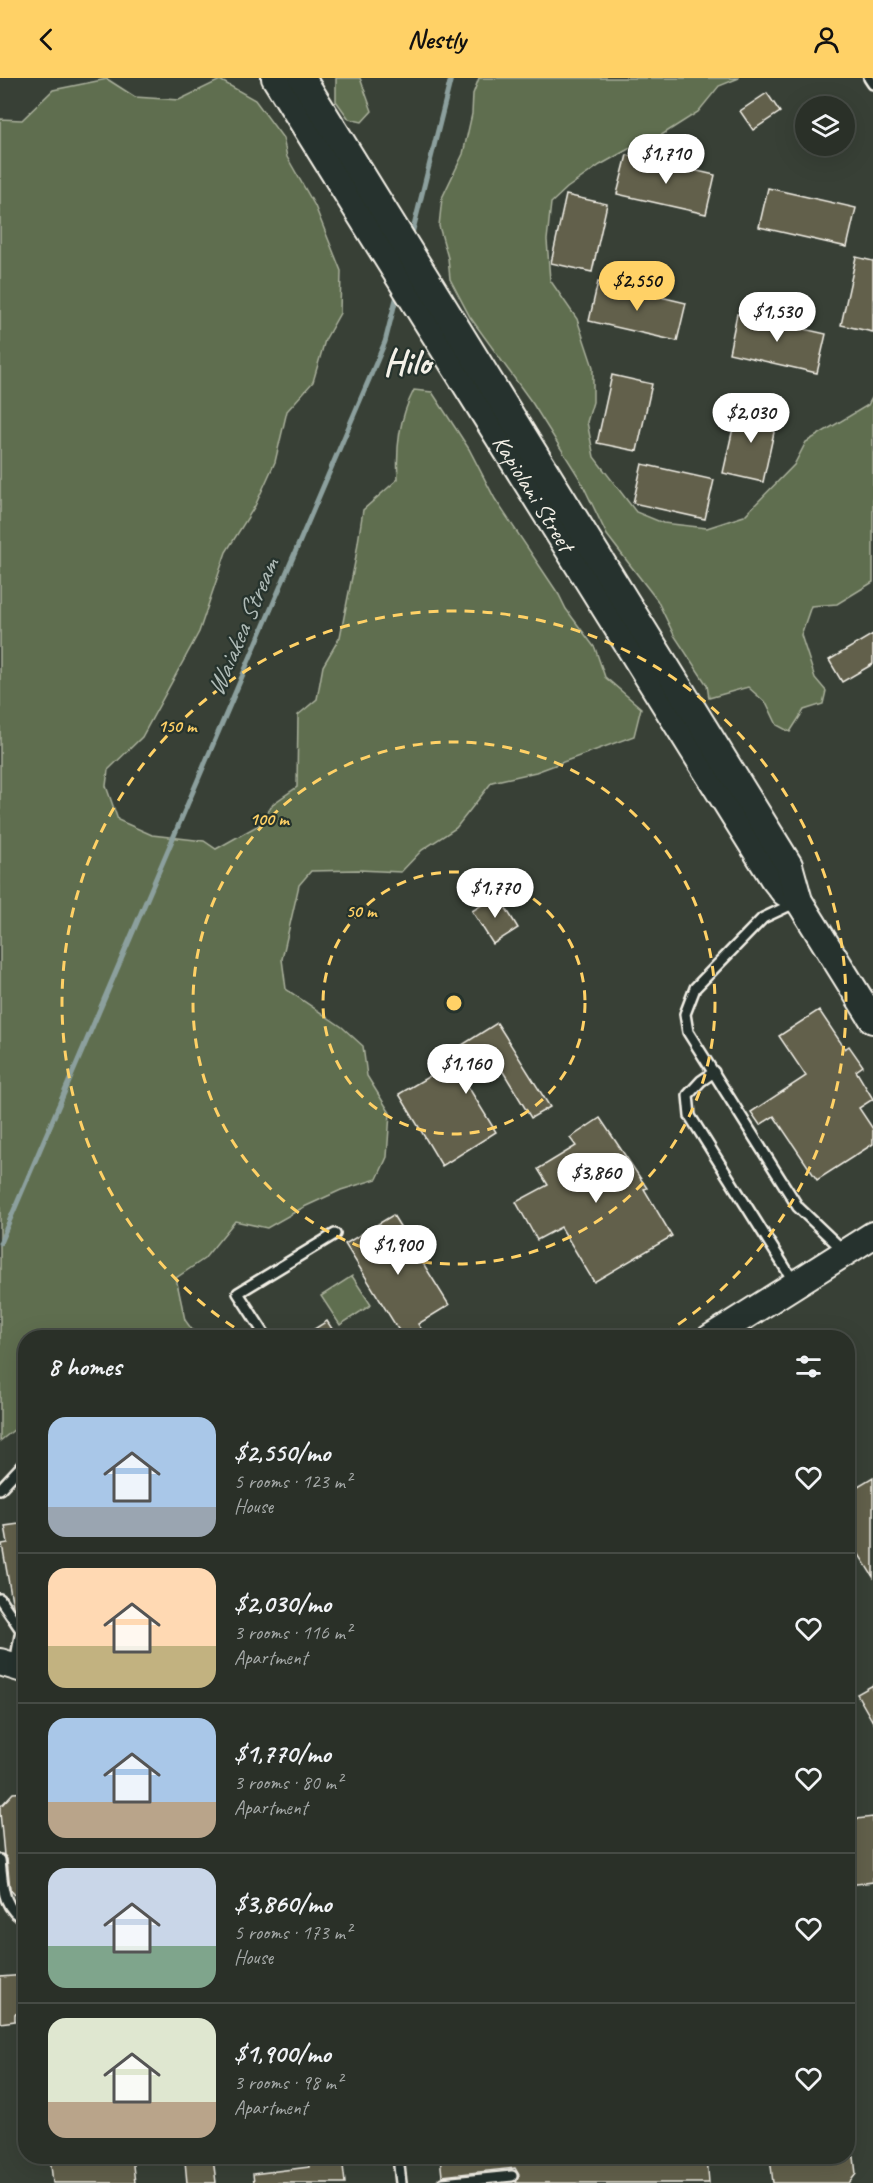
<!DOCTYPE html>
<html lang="en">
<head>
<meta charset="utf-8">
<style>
  :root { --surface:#2a3028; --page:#363c34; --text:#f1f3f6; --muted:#a5a9a8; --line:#464b45; --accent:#ffd166 }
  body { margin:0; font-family:Caveat,sans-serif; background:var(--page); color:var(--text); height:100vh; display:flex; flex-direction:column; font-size:22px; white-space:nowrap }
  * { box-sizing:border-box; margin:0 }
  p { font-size:20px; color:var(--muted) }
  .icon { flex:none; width:33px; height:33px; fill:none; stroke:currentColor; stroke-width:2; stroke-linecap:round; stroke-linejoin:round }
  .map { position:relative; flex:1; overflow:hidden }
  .drawer { position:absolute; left:18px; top:1252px; width:837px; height:834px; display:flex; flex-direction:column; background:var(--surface); border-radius:24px; box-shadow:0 6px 24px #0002,0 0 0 2px var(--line) }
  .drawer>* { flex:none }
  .controls { position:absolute; left:795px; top:18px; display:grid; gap:12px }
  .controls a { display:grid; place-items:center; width:60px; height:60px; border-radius:50%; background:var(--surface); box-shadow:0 6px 24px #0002,0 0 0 2px var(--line); font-size:30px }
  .price { position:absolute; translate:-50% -51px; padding:0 14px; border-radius:21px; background:#fff; color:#222; font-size:20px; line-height:39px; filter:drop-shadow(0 2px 3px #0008) }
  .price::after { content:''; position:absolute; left:50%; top:36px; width:18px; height:14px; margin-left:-9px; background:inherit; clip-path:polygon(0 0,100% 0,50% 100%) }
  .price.active { background:var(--accent); color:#111 }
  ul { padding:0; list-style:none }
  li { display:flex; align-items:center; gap:18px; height:150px; padding:0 30px }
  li+li { border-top:2px solid var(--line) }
  li span { display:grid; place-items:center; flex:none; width:168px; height:120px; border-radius:18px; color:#555 }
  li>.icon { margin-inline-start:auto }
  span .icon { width:72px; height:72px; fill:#fffc; stroke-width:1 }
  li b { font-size:26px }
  h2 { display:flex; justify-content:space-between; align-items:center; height:72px; padding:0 30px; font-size:26px }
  header { display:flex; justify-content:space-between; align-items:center; height:78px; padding:0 30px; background:var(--accent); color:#111; font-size:27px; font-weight:600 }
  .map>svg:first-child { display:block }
  .green { fill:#5f6e50; stroke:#aab09c; stroke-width:1.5 }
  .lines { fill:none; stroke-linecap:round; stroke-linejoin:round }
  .stream { stroke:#8ca09e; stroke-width:5 }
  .building { fill:#62604c; stroke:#f4f1e8; stroke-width:1.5 }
  .lane-casing { stroke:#f4f1e8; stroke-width:14 }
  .secondary-casing { stroke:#f4f1e8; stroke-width:30 }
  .lane { stroke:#26332d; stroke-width:9 }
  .secondary { stroke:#26332d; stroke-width:26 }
  .ring { fill:none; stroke:#ffd166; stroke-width:3; stroke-dasharray:10 8 }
  .labels { text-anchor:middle; stroke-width:4.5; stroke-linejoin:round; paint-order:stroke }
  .street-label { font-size:24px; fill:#f4f1e8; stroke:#26332d }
  .water-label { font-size:26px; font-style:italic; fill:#afbbb7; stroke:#26332d }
  .town-label { font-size:36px; font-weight:bold; fill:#f4f1e8; stroke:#26332d }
  .centre { fill:#ffd166; stroke:#26332d; stroke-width:3 }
  .ring-label { font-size:18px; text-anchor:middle; font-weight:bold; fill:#ffd166; stroke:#26332d; stroke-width:4.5; stroke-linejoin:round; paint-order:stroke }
</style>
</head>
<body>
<header><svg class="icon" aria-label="back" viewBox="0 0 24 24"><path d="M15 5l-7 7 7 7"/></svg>Nestly<svg class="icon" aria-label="person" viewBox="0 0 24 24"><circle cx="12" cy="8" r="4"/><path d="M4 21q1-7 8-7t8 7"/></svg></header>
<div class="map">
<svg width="873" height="2105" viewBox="0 0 873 2105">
  <rect width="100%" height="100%" fill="#384036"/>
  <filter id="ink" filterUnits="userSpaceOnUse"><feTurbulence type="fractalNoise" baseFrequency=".0167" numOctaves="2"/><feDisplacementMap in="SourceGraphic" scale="12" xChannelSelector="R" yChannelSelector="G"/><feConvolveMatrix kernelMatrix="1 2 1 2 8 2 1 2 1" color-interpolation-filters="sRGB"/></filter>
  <g filter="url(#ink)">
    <!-- green -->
    <g class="green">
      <polygon points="336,0 360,0 372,33 362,44 349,41 336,23"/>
      <polygon points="479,0 739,0 719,8 698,34 660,58 634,68 600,87 567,110 551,125 547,162 550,202 577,241 593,289 593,324 587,344 594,379 636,434 663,445 707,450 744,438 794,387 806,364 868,327 873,318 873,504 837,526 811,528 801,557 815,600 826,613 823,626 804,632 790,654 777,647 767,626 748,609 709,620 707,607 674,557 657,522 607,457 580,401 533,326 470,239 450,201 448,180 439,148 442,120 463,76 472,36 473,16"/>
      <path d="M 107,1 L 135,19 L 179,22 L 220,2 L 255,22 L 283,60 L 287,79 L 315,128 L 341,193 L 340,235 L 325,262 L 313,304 L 287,333 L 275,384 L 255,428 L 226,474 L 199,554 L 142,659 L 108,692 L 106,708 L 118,742 L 152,757 L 204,763 L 216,771 L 259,747 L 274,725 L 297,709 L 298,637 L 317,621 L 323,588 L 340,559 L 355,484 L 363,432 L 398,401 C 396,369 399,341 414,312 L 432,314 L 469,371 L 495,421 L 559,517 L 566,531 L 595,570 L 605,599 L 641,630 L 634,658 L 536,694 L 492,704 L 456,750 L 422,772 L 401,794 L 359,792 L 311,793 L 299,807 L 282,881 L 286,911 L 342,949 L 363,968 L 367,998 L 390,1035 L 387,1079 L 377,1101 L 341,1112 L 304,1129 L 267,1150 L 235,1143 L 204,1181 L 176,1200 L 185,1242 L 198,1260 L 26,1260 L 25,1338 L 20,1347 L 0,1363 L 0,41 L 22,42 L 53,12 Z"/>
      <polygon points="352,1198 371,1227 340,1247 321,1218"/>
    </g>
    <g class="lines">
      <!-- stream -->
      <g class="stream">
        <polyline points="411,160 451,0"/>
        <polyline points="0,1165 385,264 398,213"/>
      </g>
    </g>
    <!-- building -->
    <g class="building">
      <polygon points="767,15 780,34 753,52 740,33"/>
      <polygon points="627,77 715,97 706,136 617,116"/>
      <polygon points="768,110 856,130 847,169 759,149"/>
      <polygon points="566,117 607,126 592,194 551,185"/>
      <polygon points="856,179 873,183 873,254 841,247"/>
      <polygon points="598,204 686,225 677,263 589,243"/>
      <polygon points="737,236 826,256 817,295 729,275"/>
      <polygon points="612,297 652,306 637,373 597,365"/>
      <polygon points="738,328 778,336 763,404 723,395"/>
      <polygon points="642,386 714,402 705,441 633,425"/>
      <polygon points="873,556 873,586 842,604 829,582"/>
      <polygon points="498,817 518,850 493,866 472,833"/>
      <polygon points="819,932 845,971 849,968 863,988 856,993 873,1021 859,1030 873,1051 873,1066 817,1102 774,1038 760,1047 751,1034 806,998 779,958"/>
      <polygon points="497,945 550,1029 531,1040 493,977 461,997 496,1054 442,1088 399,1016 435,995 428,983 446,973 448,976"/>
      <polygon points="600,1040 647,1110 644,1111 672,1158 594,1204 561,1149 537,1162 516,1124 548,1107 538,1091 576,1068 570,1060"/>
      <polygon points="393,1137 449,1227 418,1246 427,1260 411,1260 407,1253 401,1256 345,1166"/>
      <polygon points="327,1243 338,1260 300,1260"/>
      <polygon points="873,1399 873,1499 848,1459 848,1414"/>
      <polygon points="26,1445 26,1547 13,1529 2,1466 8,1465 5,1448"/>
      <polygon points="873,1607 873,1644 857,1616"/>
      <polygon points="26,1714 26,1831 10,1811 7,1781 4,1777 0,1734 0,1729 13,1715"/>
      <polygon points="873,1739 873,1804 848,1807 848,1742"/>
      <polygon points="26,1897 26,1934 15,1936 15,1943 0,1945 0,1899"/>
      <polygon points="50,2079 132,2079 135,2105 53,2105"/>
      <polygon points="213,2079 216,2105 187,2105 185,2083"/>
      <polygon points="308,2079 342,2079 345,2105 254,2105 253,2096 309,2089"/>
      <polygon points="440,2079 707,2079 709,2105 516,2105 519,2097 515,2090 442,2098"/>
      <polygon points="770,2079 854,2079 856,2096 849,2105 773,2105"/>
    </g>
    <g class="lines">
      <defs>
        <g id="lane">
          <polyline points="869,0 873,6"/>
          <polyline points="797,824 763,840 695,910 685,936 688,954 798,1129 844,1173"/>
          <polyline points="714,994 701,1003 688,1017 690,1038 794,1204"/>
          <polyline points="505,1255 508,1260"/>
          <polyline points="267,1260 238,1215 335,1156"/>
          <polyline points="0,1411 26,1383"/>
          <polyline points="0,1521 21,1552 17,1574 23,1587"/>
          <path d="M 0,1782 C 3,1805 1,1831 26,1842"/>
          <polyline points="398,2079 401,2105"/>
          <polyline points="443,2105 512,2098"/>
        </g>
        <g id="secondary">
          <path id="s1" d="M 275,0 L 773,800 L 784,814 L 799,823"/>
          <polyline points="302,0 789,787 799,823 873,942"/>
          <polyline points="710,1260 873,1157"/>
          <polyline points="0,1584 26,1592"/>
        </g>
      </defs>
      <!-- lane casing -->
      <use href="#lane" class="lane-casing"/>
      <!-- secondary casing -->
      <use href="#secondary" class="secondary-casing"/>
      <!-- lane -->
      <use href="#lane" class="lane"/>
      <!-- secondary -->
      <use href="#secondary" class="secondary"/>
    </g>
  </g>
  <!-- distance rings -->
  <g class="ring">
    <circle cx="454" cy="925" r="131"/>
    <circle cx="454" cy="925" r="261"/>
    <path d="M249 1259A392 392 0 1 1 659 1259"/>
  </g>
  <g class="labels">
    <!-- street labels -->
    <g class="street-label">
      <text dy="8" stroke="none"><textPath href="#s1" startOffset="489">Kapiolani Street</textPath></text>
    </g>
    <!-- water labels -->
    <g class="water-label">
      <text transform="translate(242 549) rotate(-67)" y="9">Waiakea Stream</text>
    </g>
    <!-- town labels -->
    <g class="town-label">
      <text x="407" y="296">Hilo</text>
    </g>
  </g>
  <circle cx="454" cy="925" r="9" class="centre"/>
  <g class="ring-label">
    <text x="177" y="654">150 m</text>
    <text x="269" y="747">100 m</text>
    <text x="361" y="839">50 m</text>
  </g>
</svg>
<div class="controls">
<a><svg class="icon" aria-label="layers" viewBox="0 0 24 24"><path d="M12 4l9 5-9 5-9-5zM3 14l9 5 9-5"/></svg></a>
</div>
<b class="price" style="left:666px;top:107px">$1,710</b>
<b class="price active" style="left:637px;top:234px">$2,550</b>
<b class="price" style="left:777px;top:265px">$1,530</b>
<b class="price" style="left:751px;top:366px">$2,030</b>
<b class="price" style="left:495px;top:841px">$1,770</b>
<b class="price" style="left:466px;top:1017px">$1,160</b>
<b class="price" style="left:596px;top:1126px">$3,860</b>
<b class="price" style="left:398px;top:1198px">$1,900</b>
<section class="drawer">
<h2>8 homes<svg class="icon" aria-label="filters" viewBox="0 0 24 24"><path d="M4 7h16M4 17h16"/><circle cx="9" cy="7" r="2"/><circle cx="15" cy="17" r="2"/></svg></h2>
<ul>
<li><span style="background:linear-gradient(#a9c7e8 75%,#9aa5b1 0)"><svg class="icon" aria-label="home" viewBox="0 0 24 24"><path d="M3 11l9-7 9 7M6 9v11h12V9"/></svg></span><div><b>$2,550/mo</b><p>5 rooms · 123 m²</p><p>House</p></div><svg class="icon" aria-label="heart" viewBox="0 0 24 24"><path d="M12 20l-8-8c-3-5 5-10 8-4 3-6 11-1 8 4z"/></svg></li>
<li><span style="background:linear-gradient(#ffd9b3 65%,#c2b280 0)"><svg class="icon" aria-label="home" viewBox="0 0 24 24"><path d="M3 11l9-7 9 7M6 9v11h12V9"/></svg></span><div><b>$2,030/mo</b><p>3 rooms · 116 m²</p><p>Apartment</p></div><svg class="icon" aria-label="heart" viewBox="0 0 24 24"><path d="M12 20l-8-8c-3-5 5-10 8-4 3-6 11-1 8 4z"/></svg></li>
<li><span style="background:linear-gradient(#a9c7e8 70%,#b9a48a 0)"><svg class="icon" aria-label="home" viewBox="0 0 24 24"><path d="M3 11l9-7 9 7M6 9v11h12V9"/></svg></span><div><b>$1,770/mo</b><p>3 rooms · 80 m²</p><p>Apartment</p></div><svg class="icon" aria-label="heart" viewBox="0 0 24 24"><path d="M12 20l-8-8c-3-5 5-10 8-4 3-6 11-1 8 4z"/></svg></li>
<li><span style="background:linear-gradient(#c9d6e8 65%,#7fa58c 0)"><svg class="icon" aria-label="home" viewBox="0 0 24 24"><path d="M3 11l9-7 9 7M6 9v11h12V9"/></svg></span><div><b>$3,860/mo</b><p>5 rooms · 173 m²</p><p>House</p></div><svg class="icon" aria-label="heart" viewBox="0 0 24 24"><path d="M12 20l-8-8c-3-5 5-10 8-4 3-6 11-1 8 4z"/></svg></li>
<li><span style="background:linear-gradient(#dfe7d0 70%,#b9a48a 0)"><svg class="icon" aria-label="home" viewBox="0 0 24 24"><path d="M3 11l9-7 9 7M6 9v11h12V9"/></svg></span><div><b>$1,900/mo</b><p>3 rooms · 98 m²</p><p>Apartment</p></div><svg class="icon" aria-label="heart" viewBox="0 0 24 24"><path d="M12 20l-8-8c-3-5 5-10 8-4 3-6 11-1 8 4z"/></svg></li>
</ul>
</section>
</div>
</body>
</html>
